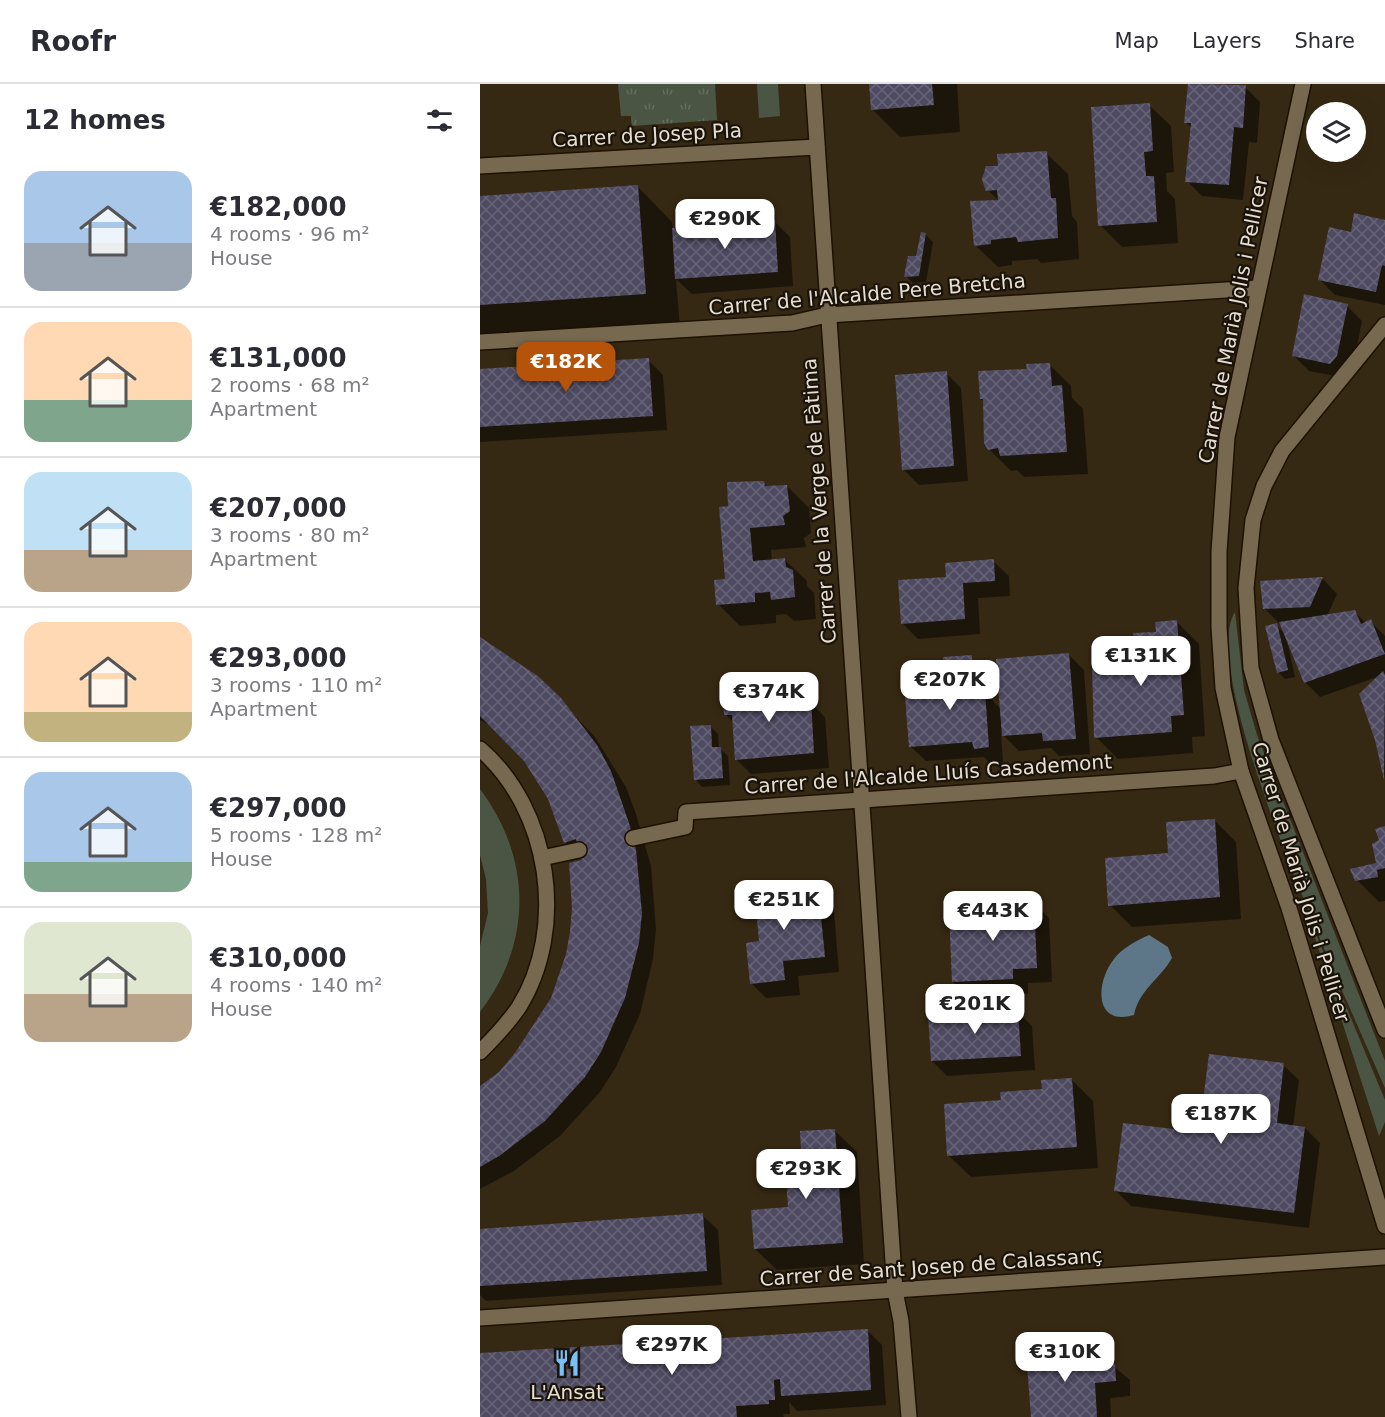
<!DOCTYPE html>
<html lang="en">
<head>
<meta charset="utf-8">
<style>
  :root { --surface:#fff; --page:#f7f7f7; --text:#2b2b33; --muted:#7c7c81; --line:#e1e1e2; --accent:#b45309 }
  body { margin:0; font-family:"DejaVu Sans",sans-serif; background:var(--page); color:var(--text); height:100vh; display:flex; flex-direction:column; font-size:22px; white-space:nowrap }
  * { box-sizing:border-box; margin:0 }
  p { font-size:20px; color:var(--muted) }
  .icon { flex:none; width:33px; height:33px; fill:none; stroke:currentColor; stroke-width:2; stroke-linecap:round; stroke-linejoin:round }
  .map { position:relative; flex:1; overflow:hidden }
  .sheet { display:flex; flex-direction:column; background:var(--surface); width:480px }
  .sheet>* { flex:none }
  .controls { position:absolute; left:826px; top:18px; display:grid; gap:12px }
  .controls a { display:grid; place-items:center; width:60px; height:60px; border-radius:50%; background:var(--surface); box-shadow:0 6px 24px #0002; font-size:30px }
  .price { position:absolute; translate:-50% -51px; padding:0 14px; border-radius:12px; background:#fff; color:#222; font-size:20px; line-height:39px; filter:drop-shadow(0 2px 3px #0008) }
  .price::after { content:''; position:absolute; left:50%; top:36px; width:18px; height:14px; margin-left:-9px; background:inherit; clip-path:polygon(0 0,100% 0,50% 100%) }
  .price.active { background:var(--accent); color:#fff }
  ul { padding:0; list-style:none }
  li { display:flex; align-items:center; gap:18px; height:150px; padding:0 24px }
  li+li { border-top:2px solid var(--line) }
  li span { display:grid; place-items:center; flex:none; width:168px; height:120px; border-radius:18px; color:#555 }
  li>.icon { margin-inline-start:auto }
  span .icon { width:72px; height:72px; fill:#fffc; stroke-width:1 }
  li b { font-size:26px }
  h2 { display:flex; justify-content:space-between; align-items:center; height:72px; padding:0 24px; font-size:26px }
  header { display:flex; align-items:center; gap:36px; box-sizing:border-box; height:84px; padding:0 30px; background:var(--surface); border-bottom:2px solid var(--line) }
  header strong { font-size:28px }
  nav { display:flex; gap:33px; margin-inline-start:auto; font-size:21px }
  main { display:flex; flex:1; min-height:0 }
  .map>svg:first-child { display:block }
  .grass { fill:#4b5544 }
  .park { fill:url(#park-tufts) }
  .water { fill:#5d7789 }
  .shadow { fill:#0007 }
  .building { fill:url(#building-cross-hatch) }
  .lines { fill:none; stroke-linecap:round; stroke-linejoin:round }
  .minor-casing { stroke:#1d1100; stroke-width:18 }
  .minor { stroke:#776850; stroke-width:15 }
  .labels { text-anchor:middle; stroke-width:4.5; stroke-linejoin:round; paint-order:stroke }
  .street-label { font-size:20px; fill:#e7ded1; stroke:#191309 }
  .poi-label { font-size:20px; fill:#e7ded1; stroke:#191309 }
</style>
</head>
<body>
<header>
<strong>Roofr</strong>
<nav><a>Map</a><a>Layers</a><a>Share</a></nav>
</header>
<main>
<section class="sheet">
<h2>12 homes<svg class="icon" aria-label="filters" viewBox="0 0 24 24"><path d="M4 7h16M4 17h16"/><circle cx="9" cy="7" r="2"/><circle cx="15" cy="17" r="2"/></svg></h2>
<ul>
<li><span style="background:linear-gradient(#a9c7e8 60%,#9aa5b1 0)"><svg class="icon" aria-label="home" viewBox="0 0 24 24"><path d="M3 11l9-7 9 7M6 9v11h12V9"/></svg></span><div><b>€182,000</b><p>4 rooms · 96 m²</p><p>House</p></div></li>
<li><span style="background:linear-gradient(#ffd9b3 65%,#7fa58c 0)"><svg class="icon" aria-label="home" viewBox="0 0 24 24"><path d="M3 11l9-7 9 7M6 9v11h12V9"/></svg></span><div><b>€131,000</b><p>2 rooms · 68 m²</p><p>Apartment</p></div></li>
<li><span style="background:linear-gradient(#bfe0f5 65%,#b9a48a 0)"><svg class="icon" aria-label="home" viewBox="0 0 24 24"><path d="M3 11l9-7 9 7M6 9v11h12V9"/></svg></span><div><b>€207,000</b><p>3 rooms · 80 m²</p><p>Apartment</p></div></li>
<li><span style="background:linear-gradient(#ffd9b3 75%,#c2b280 0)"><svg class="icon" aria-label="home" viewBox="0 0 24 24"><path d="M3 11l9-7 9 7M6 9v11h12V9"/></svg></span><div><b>€293,000</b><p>3 rooms · 110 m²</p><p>Apartment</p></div></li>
<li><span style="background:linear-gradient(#a9c7e8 75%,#7fa58c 0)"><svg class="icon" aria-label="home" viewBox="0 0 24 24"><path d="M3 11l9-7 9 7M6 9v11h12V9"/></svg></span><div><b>€297,000</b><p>5 rooms · 128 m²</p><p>House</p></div></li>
<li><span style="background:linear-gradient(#dfe7d0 60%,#b9a48a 0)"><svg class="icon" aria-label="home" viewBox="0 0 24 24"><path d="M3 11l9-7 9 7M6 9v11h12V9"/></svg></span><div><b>€310,000</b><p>4 rooms · 140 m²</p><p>House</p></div></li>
</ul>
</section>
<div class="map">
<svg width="905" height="1333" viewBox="0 0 905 1333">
  <defs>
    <pattern id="park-tufts" width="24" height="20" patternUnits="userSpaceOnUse" patternTransform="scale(1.5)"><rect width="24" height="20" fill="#4b5544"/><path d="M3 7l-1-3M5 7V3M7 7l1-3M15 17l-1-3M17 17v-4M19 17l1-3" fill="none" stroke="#656d5e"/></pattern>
    <pattern id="building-cross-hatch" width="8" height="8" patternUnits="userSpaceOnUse" patternTransform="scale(1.5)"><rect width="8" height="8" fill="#4e4a62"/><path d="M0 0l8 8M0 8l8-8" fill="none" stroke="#686477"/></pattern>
  </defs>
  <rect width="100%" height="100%" fill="#362913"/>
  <!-- grass -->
  <g class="grass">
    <polygon points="277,0 298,0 300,32 279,34"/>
    <path d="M 755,528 L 764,606 L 777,651 L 905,977 L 905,1004 C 873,929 714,591 755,528 Z"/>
    <path d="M 0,705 C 52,774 53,859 0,928 L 0,862 L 8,829 L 6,795 L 0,771 Z"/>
    <polygon points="826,826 905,1016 905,1038 899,1052"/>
  </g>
  <!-- park -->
  <polygon class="park" points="138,0 235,0 237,36 152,42 151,32 141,32"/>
  <!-- water -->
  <path class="water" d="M 669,851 L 688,863 L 692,874 C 680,895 659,906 654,931 C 613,943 616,897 634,875 C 642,864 656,857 669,851 Z"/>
  <!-- shadow -->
  <g class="shadow">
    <polygon points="391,0 477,0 480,48 420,53 393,26"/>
    <polygon points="709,0 765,3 780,18 777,59 769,58 763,116 722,112 707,97 712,44 706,38"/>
    <polygon points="669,21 691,42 694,88 686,89 687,107 695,115 698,159 642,163 620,141"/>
    <polygon points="566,69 588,90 592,132 597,138 599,175 561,179 557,175 532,177 532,181 518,183 496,162 519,117 508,106 520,84"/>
    <polygon points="158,103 192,138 193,145 295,138 310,153 313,202 212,210 196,195 200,244 0,257 0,113"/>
    <polygon points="905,137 905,221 855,211 839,195 872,149"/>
    <polygon points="445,150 453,158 446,198 433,199 426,192 438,173"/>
    <polygon points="867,222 882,237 872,288 866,294 829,287 814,272"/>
    <polygon points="168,276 183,291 187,346 0,358 0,287"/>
    <polygon points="569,280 591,302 592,314 603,325 608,390 544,393 537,386 531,387 509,365 505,318 501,315 548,286"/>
    <polygon points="466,289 481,304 488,397 439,401 424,386"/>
    <polygon points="283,398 288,403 307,402 329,424 331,449 324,454 326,463 291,466 292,477 305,476 327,497 327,502 334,509 336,535 314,537 306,530 296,531 296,539 260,542 238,520 247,497 250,423"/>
    <polygon points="513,477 529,492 530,512 498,514 500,550 438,555 423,540 468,495"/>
    <polygon points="843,495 857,510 847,532 875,528 886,539 890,537 905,552 905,694 896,656 900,592 840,613 825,598 806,552 815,593 805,595 798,588 796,541 806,551 800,540 785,525 782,499"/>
    <polygon points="697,538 719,560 725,652 712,653 713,669 638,675 616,653 677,549"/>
    <polygon points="0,555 58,594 74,610 115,653 146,703 156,730 171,782 176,845 173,875 160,930 136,983 120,1008 80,1052 34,1087 0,1105 0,1003 20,989 48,954 72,915 87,871 103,777 102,773 85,758 70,714 34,662 13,643 0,636"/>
    <polygon points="589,571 604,586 610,670 579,672 571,664 539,667 521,649 523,678 510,679 504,673 446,677 430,662 467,612 491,573 506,588 508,612 522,626"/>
    <polygon points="291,592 307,608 308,619 330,618 345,633 349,684 271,690 256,675 254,639 245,630 268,615"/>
    <polygon points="230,642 238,650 239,664 248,672 250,701 222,703 215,695"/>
    <polygon points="734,736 756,758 761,835 652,843 630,821"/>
    <polygon points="905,744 905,817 899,818 877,796 897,780"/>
    <polygon points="321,801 354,828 359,888 318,892 320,911 286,914 271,899 280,858"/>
    <polygon points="554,819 569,834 572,898 548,899 548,910 488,913 473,898 520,827"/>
    <polygon points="537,927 552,942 555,986 467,992 452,977"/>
    <polygon points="803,981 819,996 813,1043 825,1044 840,1059 829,1144 651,1122 636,1107 720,1050"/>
    <polygon points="591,995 613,1017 618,1084 491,1093 469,1072 522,1017 564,1006"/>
    <polygon points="355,1047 377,1068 384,1180 297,1186 275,1165 310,1124 331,1079 331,1074 323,1065"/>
    <polygon points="222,1131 238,1146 242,1201 6,1217 0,1211 0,1146"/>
    <polygon points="387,1246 402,1261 406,1321 317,1327 309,1318 310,1330 303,1330 304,1333 0,1333 0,1271"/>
    <polygon points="613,1265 650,1296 650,1312 630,1314 631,1333 552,1333"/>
  </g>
  <!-- building -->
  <g class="building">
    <polygon points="389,0 452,0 454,21 391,26"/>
    <polygon points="708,0 766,1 763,44 754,43 749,101 705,98 711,39 704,39"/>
    <polygon points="670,19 673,67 664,68 666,92 674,92 677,138 618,142 611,23"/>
    <polygon points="567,67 571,114 576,114 578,154 538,158 536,153 511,156 511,160 494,162 490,117 518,116 517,106 506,107 504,102 502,95 506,82 518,82 517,70"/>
    <polygon points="158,101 166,210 0,221 0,112"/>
    <polygon points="874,129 905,136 905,182 902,181 896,208 838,196 849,143 871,148"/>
    <polygon points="295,136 298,188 195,195 192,144"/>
    <polygon points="441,148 446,149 439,192 424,193 428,172 436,172"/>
    <polygon points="824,210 868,220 857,272 850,280 812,272"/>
    <polygon points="169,274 173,332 0,343 0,285"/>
    <polygon points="570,279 572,302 582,301 587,368 520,372 518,364 508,366 504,359 503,315 500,315 498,287 547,285 546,280"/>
    <polygon points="467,287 474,382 422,386 415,291"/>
    <polygon points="284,397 285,402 307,401 310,427 303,432 305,441 270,444 273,477 305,474 306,483 313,486 315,513 291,516 290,508 275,509 275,518 236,521 234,496 245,495 239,423 248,422 247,398"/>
    <polygon points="514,475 515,497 483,499 485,535 421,540 418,496 466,493 465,479"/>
    <polygon points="843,493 830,523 783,525 780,497"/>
    <polygon points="875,526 881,540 891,535 905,570 824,599 799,538"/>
    <polygon points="697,536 704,631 691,632 692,648 614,654 612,582 655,579 653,549 676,548 675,538"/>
    <polygon points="797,539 808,586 797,589 785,542"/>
    <polygon points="0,553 59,593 81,614 117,661 131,687 150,742 156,766 162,829 159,859 145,914 121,968 105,993 65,1037 19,1072 0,1083 0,1002 19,988 35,969 71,914 86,870 90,848 92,824 89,779 102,776 96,755 84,759 68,715 44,677 0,632"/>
    <polygon points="589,569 596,655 563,657 562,649 522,652 516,575"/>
    <polygon points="492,571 494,601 488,601 488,608 505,607 509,663 494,665 492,658 429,663 425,613 466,611 463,573"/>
    <polygon points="903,587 905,591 904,696 895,656 879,610"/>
    <polygon points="292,591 294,619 331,616 334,669 255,676 252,631 244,631 243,615 267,613 265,593"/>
    <polygon points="231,641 232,663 241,663 243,694 214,696 210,642"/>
    <polygon points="735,735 740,813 628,822 625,774 688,769 686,738"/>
    <polygon points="905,742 905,784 897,786 898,793 875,797 870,785 896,779 892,760 899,756 895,745"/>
    <polygon points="322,799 323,813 339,812 345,873 303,877 305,896 270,900 266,859 279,857 274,803"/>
    <polygon points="554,818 557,884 533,885 533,895 472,898 469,828 518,825 518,820"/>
    <polygon points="538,925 541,972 451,977 448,931"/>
    <polygon points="729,970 804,979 797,1039 825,1043 814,1129 634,1107 643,1039 719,1048"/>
    <polygon points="592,994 597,1063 467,1072 464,1020 521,1016 520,1008 562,1005 561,996"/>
    <polygon points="355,1045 363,1159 274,1165 271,1126 308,1123 305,1079 330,1077 329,1066 321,1066 320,1047"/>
    <polygon points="223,1129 227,1187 0,1202 0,1145"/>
    <polygon points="388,1245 391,1306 301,1312 300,1295 294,1296 295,1316 289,1316 289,1320 256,1322 257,1333 0,1333 0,1269"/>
    <polygon points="613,1264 614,1281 635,1280 636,1297 615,1299 617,1333 551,1333 546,1268"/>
  </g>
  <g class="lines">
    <defs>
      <g id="minor">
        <polyline points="333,0 415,1207 421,1237 429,1333"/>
        <polyline points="823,0 747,353 739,468 739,543 743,604 761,687 809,824 905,1142"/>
        <polyline points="0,82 337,63"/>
        <polyline points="905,241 802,367 784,402 773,436 766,504 771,584 791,656 905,946"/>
        <polyline points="0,258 312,239 347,231 778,204"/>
        <path d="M 0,665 C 70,725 88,844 39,923 C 28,939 14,954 0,968"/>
        <polyline points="153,754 205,743 206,728 734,692 761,687"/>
        <polyline points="62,774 99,766"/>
        <polyline points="0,1234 905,1173"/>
      </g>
    </defs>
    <!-- minor casing -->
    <use href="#minor" class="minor-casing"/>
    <!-- minor -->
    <use href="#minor" class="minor"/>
  </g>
  <!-- icons -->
  <defs>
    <symbol id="restaurant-bare" viewBox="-9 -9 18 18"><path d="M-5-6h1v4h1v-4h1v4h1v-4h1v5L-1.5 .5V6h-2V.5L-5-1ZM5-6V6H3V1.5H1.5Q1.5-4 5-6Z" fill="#79bff8" stroke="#191309" stroke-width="2.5" paint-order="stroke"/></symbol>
  </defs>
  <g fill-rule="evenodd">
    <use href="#restaurant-bare" x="68" y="1260" width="38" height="38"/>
  </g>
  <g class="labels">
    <!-- street labels -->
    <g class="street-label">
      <text transform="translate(167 51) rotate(-3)" y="7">Carrer de Josep Pla</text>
      <text transform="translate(387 210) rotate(-5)" y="7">Carrer de l'Alcalde Pere Bretcha</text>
      <text transform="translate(753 236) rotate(-79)" y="7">Carrer de Marià Jolis i Pellicer</text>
      <text transform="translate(339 417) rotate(-94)" y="7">Carrer de la Verge de Fàtima</text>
      <text transform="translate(448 690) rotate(-4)" y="7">Carrer de l'Alcalde Lluís Casademont</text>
      <text transform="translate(821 798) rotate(73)" y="7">Carrer de Marià Jolis i Pellicer</text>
      <text transform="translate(451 1183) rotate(-4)" y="7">Carrer de Sant Josep de Calassanç</text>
    </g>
    <!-- poi labels -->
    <g class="poi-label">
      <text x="87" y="1315">L'Ansat</text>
    </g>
  </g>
</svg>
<div class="controls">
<a><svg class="icon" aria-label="layers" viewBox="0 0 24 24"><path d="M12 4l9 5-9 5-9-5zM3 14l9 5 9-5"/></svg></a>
</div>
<b class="price" style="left:245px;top:166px">€290K</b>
<b class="price active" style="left:86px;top:309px">€182K</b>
<b class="price" style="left:661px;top:603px">€131K</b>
<b class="price" style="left:470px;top:627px">€207K</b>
<b class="price" style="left:289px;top:639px">€374K</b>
<b class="price" style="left:304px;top:847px">€251K</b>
<b class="price" style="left:513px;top:858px">€443K</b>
<b class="price" style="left:495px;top:951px">€201K</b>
<b class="price" style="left:741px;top:1061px">€187K</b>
<b class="price" style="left:326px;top:1116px">€293K</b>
<b class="price" style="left:192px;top:1292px">€297K</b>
<b class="price" style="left:585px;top:1299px">€310K</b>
</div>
</main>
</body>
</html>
